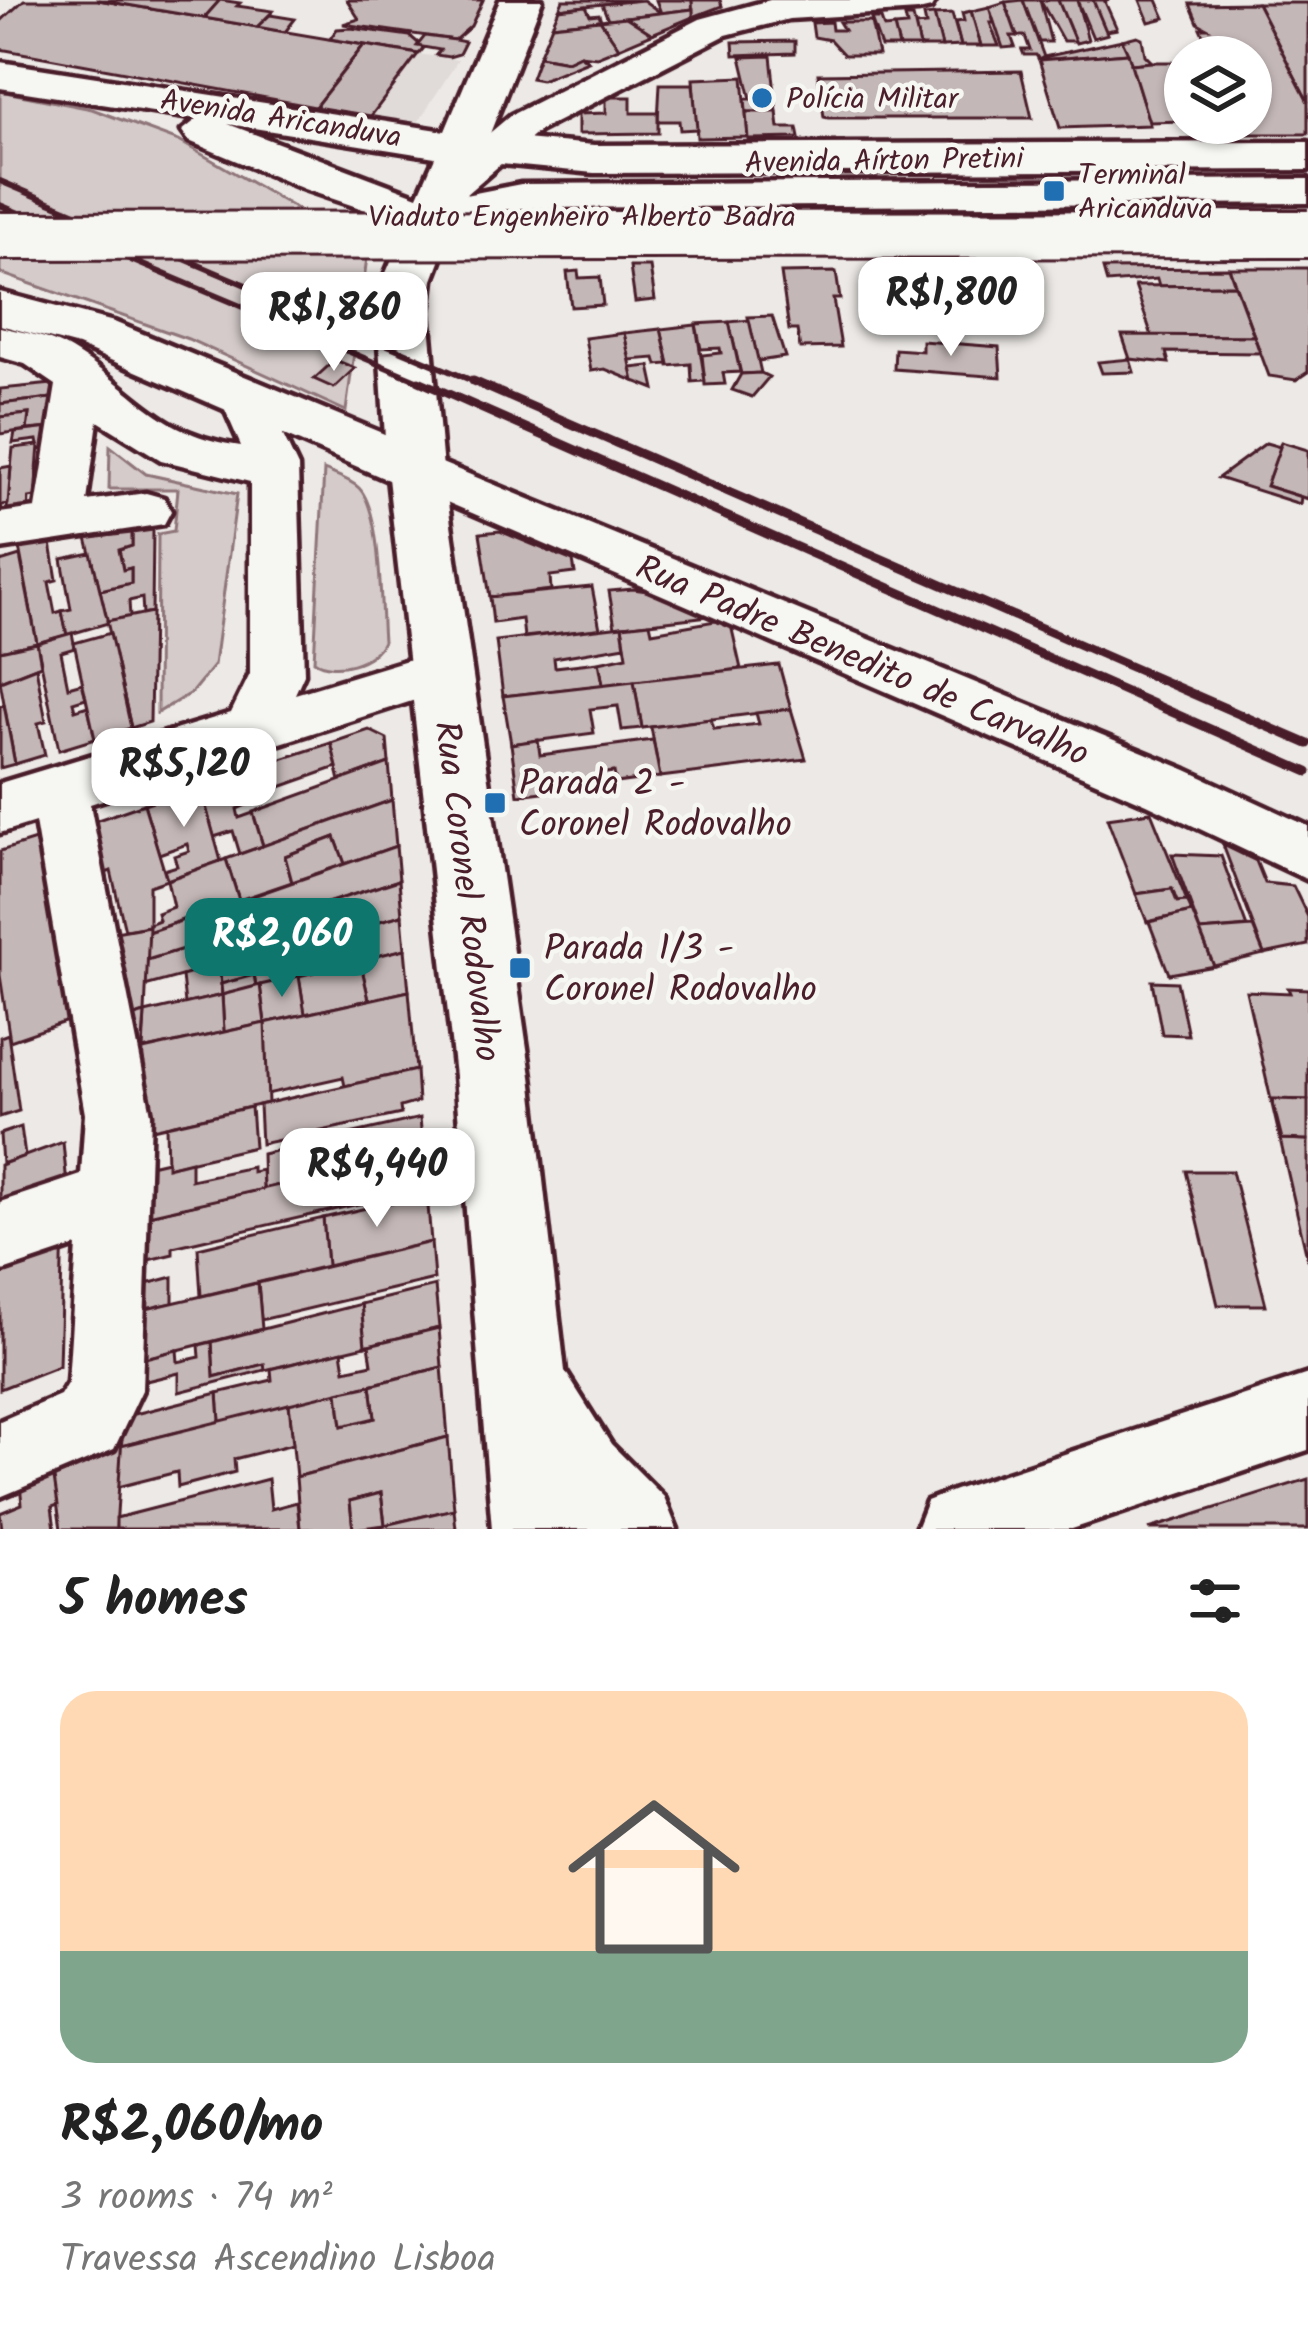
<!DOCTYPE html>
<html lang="en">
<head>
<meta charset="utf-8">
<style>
  :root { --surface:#fff; --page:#f6f6f6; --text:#222; --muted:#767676; --accent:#0f766e }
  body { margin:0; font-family:Kalam,sans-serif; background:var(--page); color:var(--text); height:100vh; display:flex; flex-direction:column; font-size:45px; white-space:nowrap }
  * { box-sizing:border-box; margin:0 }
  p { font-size:39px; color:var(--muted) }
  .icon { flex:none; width:66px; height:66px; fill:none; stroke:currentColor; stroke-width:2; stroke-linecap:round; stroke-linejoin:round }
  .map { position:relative; height:1529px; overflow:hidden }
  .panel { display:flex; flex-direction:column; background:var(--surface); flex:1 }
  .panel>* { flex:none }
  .buttons { position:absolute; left:1164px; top:36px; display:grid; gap:24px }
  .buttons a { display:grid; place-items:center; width:108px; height:108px; border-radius:50%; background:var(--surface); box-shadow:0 3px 9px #0004; font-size:60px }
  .price { position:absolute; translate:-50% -102px; padding:0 27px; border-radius:24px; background:#fff; color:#222; font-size:39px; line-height:78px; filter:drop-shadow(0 3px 6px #0008) }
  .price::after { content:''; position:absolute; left:50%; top:72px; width:36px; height:27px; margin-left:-18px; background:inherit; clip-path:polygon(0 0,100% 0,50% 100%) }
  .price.active { background:var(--accent); color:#fff }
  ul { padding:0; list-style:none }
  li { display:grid; align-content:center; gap:24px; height:636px; padding:0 60px }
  li span { display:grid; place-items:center; height:372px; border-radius:36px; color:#555 }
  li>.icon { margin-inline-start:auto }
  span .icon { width:216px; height:216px; fill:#fffc; stroke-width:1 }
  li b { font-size:51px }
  h2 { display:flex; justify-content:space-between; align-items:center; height:144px; padding:0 60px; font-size:51px }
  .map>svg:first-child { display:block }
  .built { fill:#e0dad8 }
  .green { fill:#d4cbca; stroke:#8f757a; stroke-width:3 }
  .building { fill:#c4b7b7; stroke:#4a1f2b; stroke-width:3 }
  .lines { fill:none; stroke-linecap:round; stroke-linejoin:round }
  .minor-casing { stroke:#4a1f2b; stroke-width:9 }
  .major-casing { stroke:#4a1f2b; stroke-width:9 }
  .highway-casing { stroke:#4a1f2b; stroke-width:9 }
  .minor { fill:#f6f6f2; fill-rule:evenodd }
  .major { fill:#f6f6f2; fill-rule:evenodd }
  .highway { fill:#f6f6f2; fill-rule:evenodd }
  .rail-far1 { stroke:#4a1f2b; stroke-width:6 }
  .rail { stroke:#4a1f2b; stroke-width:9 }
  .highway-bridge-casing { stroke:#4a1f2b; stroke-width:52; stroke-linecap:butt }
  .highway-bridge { stroke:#f6f6f2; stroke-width:46 }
  .poi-dot { fill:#1f6fb2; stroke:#f6f6f2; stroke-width:4.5 }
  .labels { text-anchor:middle; stroke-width:9; stroke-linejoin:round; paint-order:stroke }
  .far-poi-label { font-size:30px; fill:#4a1f2b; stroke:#f6f6f2; text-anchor:start }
  .far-street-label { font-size:30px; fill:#4a1f2b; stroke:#f6f6f2 }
  .street-label { font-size:36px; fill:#4a1f2b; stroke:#f6f6f2 }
  .poi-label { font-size:36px; fill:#4a1f2b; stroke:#f6f6f2; text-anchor:start }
</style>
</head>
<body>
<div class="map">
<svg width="1308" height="1529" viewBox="0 0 1308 1529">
  <rect width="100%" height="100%" fill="#ece9e6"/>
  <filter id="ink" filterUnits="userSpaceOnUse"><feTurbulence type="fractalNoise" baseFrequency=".00833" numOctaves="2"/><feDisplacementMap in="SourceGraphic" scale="24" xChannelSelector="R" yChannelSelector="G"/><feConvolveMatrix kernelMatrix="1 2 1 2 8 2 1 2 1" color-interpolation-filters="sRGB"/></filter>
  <g filter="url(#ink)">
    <!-- built -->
    <polygon class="built" points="364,45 417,54 458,60 417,124 315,107"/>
    <!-- green -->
    <g class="green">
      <polygon points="0,91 92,109 179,141 368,250 346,411 188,339 0,273"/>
      <polygon points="110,446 146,474 237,494 214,665 192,692 157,713 158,534 174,531 178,489 109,489"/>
      <path d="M 324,470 C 335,475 350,479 359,488 C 382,512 380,606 383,641 C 374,663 334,674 314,661 Z"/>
    </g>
    <!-- building -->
    <g class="building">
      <polygon points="24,0 98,0 364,45 315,107 0,49 0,22"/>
      <polygon points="98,0 220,0 204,18"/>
      <polygon points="220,0 240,3 237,6 273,11 257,27 204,18"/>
      <polygon points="483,0 471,26 455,40 343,24 359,19 347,0"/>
      <polygon points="563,0 639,0 559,9"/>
      <polygon points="643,0 661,13 608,19 602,4"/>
      <polygon points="656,0 692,0 693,9 661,13"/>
      <polygon points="692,0 720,0 722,6 693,17"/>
      <polygon points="1023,0 1044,57 1039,60 1036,55 1024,55 1022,50 1030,50 1025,36 1017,36 1005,2"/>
      <polygon points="1023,0 1040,0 1051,42 1039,42"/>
      <polygon points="1040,0 1058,0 1075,41 1063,41"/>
      <polygon points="1058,0 1077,0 1088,40 1076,43"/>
      <polygon points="1077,0 1093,0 1108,34 1093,38"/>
      <polygon points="1093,0 1109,0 1105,2 1117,29 1106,31"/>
      <polygon points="1140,0 1157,0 1165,18 1149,22"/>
      <polygon points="1005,2 1017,36 1011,36 1015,47 1003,48 989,7"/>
      <polygon points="1257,3 1308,3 1308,102"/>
      <polygon points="1257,3 1308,102 1308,134 1247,134 1242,123 1251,123 1251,57 1213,57 1200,28 1207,28 1198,23 1190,4"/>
      <polygon points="586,6 590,15 599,14 601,20 552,25 559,9"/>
      <polygon points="989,7 994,23 990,23 999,46 981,46 971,11"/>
      <polygon points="693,9 693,17 652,34 626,17"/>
      <polygon points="971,11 981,46 961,46 955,22 964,21 962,13"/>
      <polygon points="952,14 961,46 942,47 934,15"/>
      <polygon points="270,15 295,19 285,32 257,27"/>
      <polygon points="934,15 942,47 920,47 915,26 926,25 924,16"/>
      <polygon points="626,17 652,34 619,48 600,20"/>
      <polygon points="905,17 913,17 920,47 899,47 894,27 907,26"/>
      <polygon points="871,19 881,19 884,28 894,27 899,47 881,47"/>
      <polygon points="600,20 619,48 597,57 580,55 567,61 539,56 552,25"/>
      <polygon points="831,22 832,30 844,30 839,22 871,22 878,55 844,55 830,40 814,37 812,23"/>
      <polygon points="351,28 410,36 424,48 419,54 330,39 337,29"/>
      <polygon points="425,36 455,40 465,42 459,54 449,57 436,55 440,50 417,46"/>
      <polygon points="1137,36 1142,38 1145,55 1152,62 1131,64 1122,40"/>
      <polygon points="1122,40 1128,53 1039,60 1044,57"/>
      <polygon points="795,41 795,53 734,55 733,42"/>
      <polygon points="364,45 418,54 371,116 315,107"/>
      <polygon points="1128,53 1150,125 1060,128 1039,60"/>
      <polygon points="580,55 588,61 541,80 531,78 539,56 567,61"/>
      <polygon points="771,56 777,112 746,112 745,99 751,99 741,57"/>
      <polygon points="1152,62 1185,62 1185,121 1149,122 1131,64"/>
      <polygon points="1021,71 1032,118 828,118 824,117 818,74"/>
      <polygon points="743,77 748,137 697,138 693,79"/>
      <polygon points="660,84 693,84 697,129 680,130 679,121 658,121"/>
      <polygon points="606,97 631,97 631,113 658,113 658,133 578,134 578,114 606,113"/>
      <polygon points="746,112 777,112 779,128 797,128 799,138 748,139"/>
      <polygon points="630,267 650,267 655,300 635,302"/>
      <polygon points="1229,268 1308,268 1308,372 1296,380 1269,376"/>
      <polygon points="1229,268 1235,285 1159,286 1157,279 1107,283 1103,269"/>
      <polygon points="578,271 579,278 600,277 603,305 571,307 567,272"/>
      <polygon points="836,272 840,299 833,299 841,347 800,348 797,330 789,330 781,273"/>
      <polygon points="1235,285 1254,336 1152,336 1135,286"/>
      <polygon points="772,316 785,357 758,361 748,317"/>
      <polygon points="749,320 761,373 741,374 729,322"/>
      <polygon points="729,322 740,372 723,373 725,384 705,385 702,355 721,353 720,348 701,349 696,324"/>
      <polygon points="696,325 705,381 692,382 691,364 669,366 661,329"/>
      <polygon points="661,329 669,364 657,365 655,358 630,360 624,333"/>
      <polygon points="624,333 634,381 605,369 591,371 585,338"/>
      <polygon points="1122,335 1254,336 1260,353 1166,352 1169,363 1130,359"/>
      <polygon points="922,341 999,347 1001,377 894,369 895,349 922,351"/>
      <polygon points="1130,359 1134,372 1102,373 1098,362"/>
      <polygon points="335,360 355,368 334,388 314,379"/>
      <polygon points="650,366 655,389 634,381 631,368"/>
      <polygon points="761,373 769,377 752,397 732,390 741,374"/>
      <polygon points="53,384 52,398 0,404 0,389"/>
      <polygon points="52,398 50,428 27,430 29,414 0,417 0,404"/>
      <polygon points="29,414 27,430 0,434 0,417"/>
      <polygon points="50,428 49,448 39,450 37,440 13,443 15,432"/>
      <polygon points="1281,442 1308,450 1308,499 1266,486"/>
      <polygon points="1266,443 1280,447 1266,486 1301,497 1300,504 1218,478"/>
      <polygon points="39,445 35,497 29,498 28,516 6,519 13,448"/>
      <polygon points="11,466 8,504 2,505 0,520 0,468"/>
      <polygon points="153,530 152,612 143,614 142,598 129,601 130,617 107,621 100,590 131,583 131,568 123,570 119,550 132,546 132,533"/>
      <polygon points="500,531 573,561 575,573 550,576 551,590 490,597 480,533"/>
      <polygon points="132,533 132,546 119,550 123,570 131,568 131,583 100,590 87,538"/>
      <polygon points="51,543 57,580 49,582 55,613 62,611 67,635 37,643 19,547"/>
      <polygon points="91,553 108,623 67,635 62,611 71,609 62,559"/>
      <polygon points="20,556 37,643 0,651 0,562"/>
      <polygon points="592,587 600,629 524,637 522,619 493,623 490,597"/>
      <polygon points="633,589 647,591 709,616 615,627 609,591"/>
      <polygon points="152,612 150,722 131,728 107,621"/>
      <polygon points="721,620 731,625 741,669 603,685 599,662 627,656 622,626 650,623 652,632"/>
      <polygon points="622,626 625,646 554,658 555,667 599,662 603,685 503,696 496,641"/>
      <polygon points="72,633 75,648 61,652 68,687 82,683 86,698 73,702 75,710 88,706 95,739 59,750 37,643"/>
      <polygon points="110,633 131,728 95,739 74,643"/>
      <polygon points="37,643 41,665 0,681 0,651"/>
      <polygon points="779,665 791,709 642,728 634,681"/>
      <polygon points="36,667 46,721 38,723 45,755 15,764 0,681"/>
      <polygon points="634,681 642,728 622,730 618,706 590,709 594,733 511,744 503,696"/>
      <polygon points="4,705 15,764 0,768 0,706"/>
      <polygon points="791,709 806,759 660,777 651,727 711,719 714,729 759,724 756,713"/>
      <polygon points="369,730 387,739 389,763 340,781 331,743"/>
      <polygon points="538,740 540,755 653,740 660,777 616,783 614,772 599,774 600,785 518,795 511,744"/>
      <polygon points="331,743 337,767 249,798 241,772"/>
      <polygon points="389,763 392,800 263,846 253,812"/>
      <polygon points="241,772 251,803 237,809 239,818 253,813 263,846 240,854 233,831 214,837 200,785"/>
      <polygon points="200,785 221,861 167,880 164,870 177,866 174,856 189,851 187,844 159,854 144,804"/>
      <polygon points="392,800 396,846 345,864 335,837 285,856 292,882 239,900 226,859"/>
      <polygon points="144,804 167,880 149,886 149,926 125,930 111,871 93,878 83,825"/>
      <polygon points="1151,812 1187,901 1177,902 1172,889 1136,894 1107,818"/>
      <polygon points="48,836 82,1016 10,1041 0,975 0,851"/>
      <polygon points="335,837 345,864 292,882 285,856"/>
      <polygon points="1223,845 1256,861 1265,883 1293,886 1308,917 1308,945 1264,954"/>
      <polygon points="396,846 399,880 219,938 211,911"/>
      <polygon points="1172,854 1221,856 1247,927 1200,931"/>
      <polygon points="226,859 239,900 148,932 149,924 159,920 157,913 173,907 167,880"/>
      <polygon points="399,880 402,915 145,986 147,960 199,944 201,955 218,949 217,938"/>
      <polygon points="1172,889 1177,902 1187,901 1192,912 1147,922 1136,894"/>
      <polygon points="211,911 219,938 147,960 148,932"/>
      <polygon points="1192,912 1214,966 1169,974 1149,922"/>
      <polygon points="402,915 405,949 350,963 348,952 315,962 316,971 256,987 254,975 221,984 219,965"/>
      <polygon points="149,926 145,1013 121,1020 104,934"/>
      <polygon points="1253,927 1264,954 1214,966 1200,931"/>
      <polygon points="405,949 409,991 369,1000 360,960"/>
      <polygon points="348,952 350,963 316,971 315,962"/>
      <polygon points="360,960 369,1000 305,1014 299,976"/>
      <polygon points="219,965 222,995 185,1004 182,976"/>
      <polygon points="254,975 256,987 222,995 221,984"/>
      <polygon points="299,976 305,1014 265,1023 260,985"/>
      <polygon points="1152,981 1177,982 1188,1035 1162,1034"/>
      <polygon points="260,985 265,1023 224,1032 222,995"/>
      <polygon points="1288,988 1308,989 1308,1100 1272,1099 1282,1139 1308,1140 1308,1261 1246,991 1290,993"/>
      <polygon points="409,991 416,1070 345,1086 343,1077 267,1094 265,1023"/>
      <polygon points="222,995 224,1032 143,1050 145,1013"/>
      <polygon points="145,1013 142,1056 126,1059 121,1020"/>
      <polygon points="265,1023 268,1103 139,1132 143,1050"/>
      <polygon points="8,1034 19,1111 0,1117 0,1037"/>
      <polygon points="416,1070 418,1102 400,1107 401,1114 261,1144 259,1105"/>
      <polygon points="1272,1099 1308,1100 1308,1140 1282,1139"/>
      <polygon points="251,1107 254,1147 167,1167 166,1126"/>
      <polygon points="420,1118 423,1152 263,1189 262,1154"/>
      <polygon points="21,1127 25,1156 2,1164 0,1134"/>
      <polygon points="63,1142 67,1185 0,1209 0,1165"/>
      <polygon points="423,1152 427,1194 394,1202 393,1196 173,1247 173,1254 132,1264 135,1218"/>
      <polygon points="167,1161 167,1167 191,1161 191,1180 252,1167 252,1172 262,1170 263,1189 135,1218 137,1168"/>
      <polygon points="1186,1171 1232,1171 1266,1305 1218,1305"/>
      <polygon points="427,1194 431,1242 327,1266 323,1218"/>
      <polygon points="323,1218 327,1266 201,1296 198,1248"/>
      <polygon points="63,1229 59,1366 0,1389 0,1253"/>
      <polygon points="431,1242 434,1279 261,1320 258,1283"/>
      <polygon points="173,1277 173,1303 129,1313 131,1288"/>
      <polygon points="258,1283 262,1329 126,1363 129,1313"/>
      <polygon points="435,1286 439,1328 365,1346 361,1304"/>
      <polygon points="361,1304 365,1346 265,1370 264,1364 214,1377 212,1342"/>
      <polygon points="439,1328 442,1367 220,1422 218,1393 272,1380 271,1369 342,1351 345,1370 372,1364 369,1345"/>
      <polygon points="212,1342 214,1377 264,1364 265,1370 179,1392 179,1373 142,1382 141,1359 177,1350 178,1362 200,1357 199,1345"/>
      <polygon points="442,1367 448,1437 296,1477 289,1404 338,1392 342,1426 375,1418 371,1385"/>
      <polygon points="371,1385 375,1418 342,1426 338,1392"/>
      <polygon points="218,1393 220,1422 121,1446 123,1417"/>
      <polygon points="289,1404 293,1444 234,1459 235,1472 178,1487 177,1472 118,1487 121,1446"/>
      <polygon points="123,1421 116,1529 61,1529 49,1448"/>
      <polygon points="448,1437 454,1509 385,1525 381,1493 350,1501 353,1529 300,1529 296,1477"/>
      <polygon points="50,1451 58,1505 52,1507 55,1529 2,1529 0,1513 22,1504 18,1464"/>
      <polygon points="268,1479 271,1509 297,1502 300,1529 116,1529 116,1518"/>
      <polygon points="1308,1479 1308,1529 1149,1529"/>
      <polygon points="381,1493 385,1525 353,1529 350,1501"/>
      <polygon points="454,1509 456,1529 369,1529 385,1525"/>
    </g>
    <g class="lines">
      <defs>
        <g id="minor">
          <polygon points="770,0 936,0 931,8 918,11 789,19 726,35 539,131 465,195 521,184 1308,179 1308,203 521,208 432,232 417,228 411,219 417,210 449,200 435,197 429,188 435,179 511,115 700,19"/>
          <path d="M 0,327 C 24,332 50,337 71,350 C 136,389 157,435 241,446 L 220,398 L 226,387 L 243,382 L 260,387 L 298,467 L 304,674 L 295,694 L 440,650 L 459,656 L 467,671 L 459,686 L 90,804 L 151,1114 L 142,1390 L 114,1449 L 0,1497 L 0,1421 L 60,1395 L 68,1382 L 77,1246 L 0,1272 L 0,1202 L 81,1175 L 85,1114 L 35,822 L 0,833 L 0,783 L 231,713 L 250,674 L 250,482 L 161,460 L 98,421 L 87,501 L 146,493 L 164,498 L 171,511 L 164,524 L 0,549 L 0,513 L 36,508 L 56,385 L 25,364 L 0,357 Z"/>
          <polygon points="415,452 1187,770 1308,826 1308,880 1147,804 398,481 391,469 398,457"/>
          <polygon points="1308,1374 1308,1450 1072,1529 916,1529 927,1501 955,1490"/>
        </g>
        <path id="major" d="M 500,0 L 542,0 L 489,136 L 594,145 L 1308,142 L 1308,170 L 594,173 L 479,162 L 460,209 L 491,220 L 498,230 L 491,240 L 474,245 L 449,238 L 433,280 L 429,312 L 443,469 L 531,1076 L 565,1371 L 611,1444 L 664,1497 L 677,1529 L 492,1529 L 455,1076 L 387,469 L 377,312 L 383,280 L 407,224 L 304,189 L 189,141 L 182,131 L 197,119 L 0,88 L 0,62 L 445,131 ZM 228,124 L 435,157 L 418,196 Z"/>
        <polygon id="highway" points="0,292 114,322 435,455 443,469 435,483 415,489 395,483 78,346 0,325"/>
      </defs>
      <!-- minor casing -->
      <use href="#minor" class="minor-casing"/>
      <!-- major casing -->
      <use href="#major" class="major-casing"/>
      <!-- highway casing -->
      <use href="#highway" class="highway-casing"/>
      <!-- minor -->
      <use href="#minor" class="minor"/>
      <!-- major -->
      <use href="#major" class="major"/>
      <!-- highway -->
      <use href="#highway" class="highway"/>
      <!-- rail-far1 -->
      <g class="rail-far1">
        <polyline points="0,181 480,384"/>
        <polyline points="0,205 426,384"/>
      </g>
      <!-- rail -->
      <g class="rail">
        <polyline points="419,381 1308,772"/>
        <polyline points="473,381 1308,744"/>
      </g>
      <defs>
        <polyline id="highway-bridge" points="0,236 1308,234"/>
      </defs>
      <!-- highway-bridge casing -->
      <use href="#highway-bridge" class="highway-bridge-casing"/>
      <!-- highway-bridge -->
      <use href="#highway-bridge" class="highway-bridge"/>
    </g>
  </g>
  <!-- markers -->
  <g class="poi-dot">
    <circle cx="762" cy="98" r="12"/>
    <rect x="1042" y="179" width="24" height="24" rx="6"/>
    <rect x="483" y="791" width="24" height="24" rx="6"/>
    <rect x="508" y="956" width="24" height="24" rx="6"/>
  </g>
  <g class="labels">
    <!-- far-poi labels -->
    <g class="far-poi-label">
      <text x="786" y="108">Polícia Militar</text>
      <text x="1078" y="184">Terminal<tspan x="1078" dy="34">Aricanduva</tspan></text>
    </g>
    <!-- far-street labels -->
    <g class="far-street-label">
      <text transform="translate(281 118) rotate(9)" y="10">Avenida Aricanduva</text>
      <text transform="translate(884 160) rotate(-1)" y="10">Avenida Aírton Pretini</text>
      <text x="582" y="226">Viaduto Engenheiro Alberto Badra</text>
    </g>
    <!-- street labels -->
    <g class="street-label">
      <text transform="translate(863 659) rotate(23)" y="13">Rua Padre Benedito de Carvalho</text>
      <text transform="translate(469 891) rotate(83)" y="13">Rua Coronel Rodovalho</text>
    </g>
    <!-- poi labels -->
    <g class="poi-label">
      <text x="519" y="795">Parada 2 -<tspan x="519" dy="41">Coronel Rodovalho</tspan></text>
      <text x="544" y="960">Parada 1/3 -<tspan x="544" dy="41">Coronel Rodovalho</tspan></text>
    </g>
  </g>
</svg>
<div class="buttons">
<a><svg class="icon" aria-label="layers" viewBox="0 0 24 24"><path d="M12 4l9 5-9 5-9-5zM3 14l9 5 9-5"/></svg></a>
</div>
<b class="price" style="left:951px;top:359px">R$1,800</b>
<b class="price" style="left:334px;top:374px">R$1,860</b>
<b class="price" style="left:184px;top:830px">R$5,120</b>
<b class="price active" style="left:282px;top:1000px">R$2,060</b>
<b class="price" style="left:377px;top:1230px">R$4,440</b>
</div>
<section class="panel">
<h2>5 homes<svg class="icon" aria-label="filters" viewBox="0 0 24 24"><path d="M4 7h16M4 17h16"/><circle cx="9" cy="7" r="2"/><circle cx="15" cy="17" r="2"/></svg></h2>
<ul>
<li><span style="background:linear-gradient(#ffd9b3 70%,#7fa58c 0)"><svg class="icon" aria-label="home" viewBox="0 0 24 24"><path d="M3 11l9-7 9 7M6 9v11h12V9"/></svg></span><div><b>R$2,060/mo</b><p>3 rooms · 74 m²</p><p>Travessa Ascendino Lisboa</p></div></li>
</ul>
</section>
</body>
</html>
